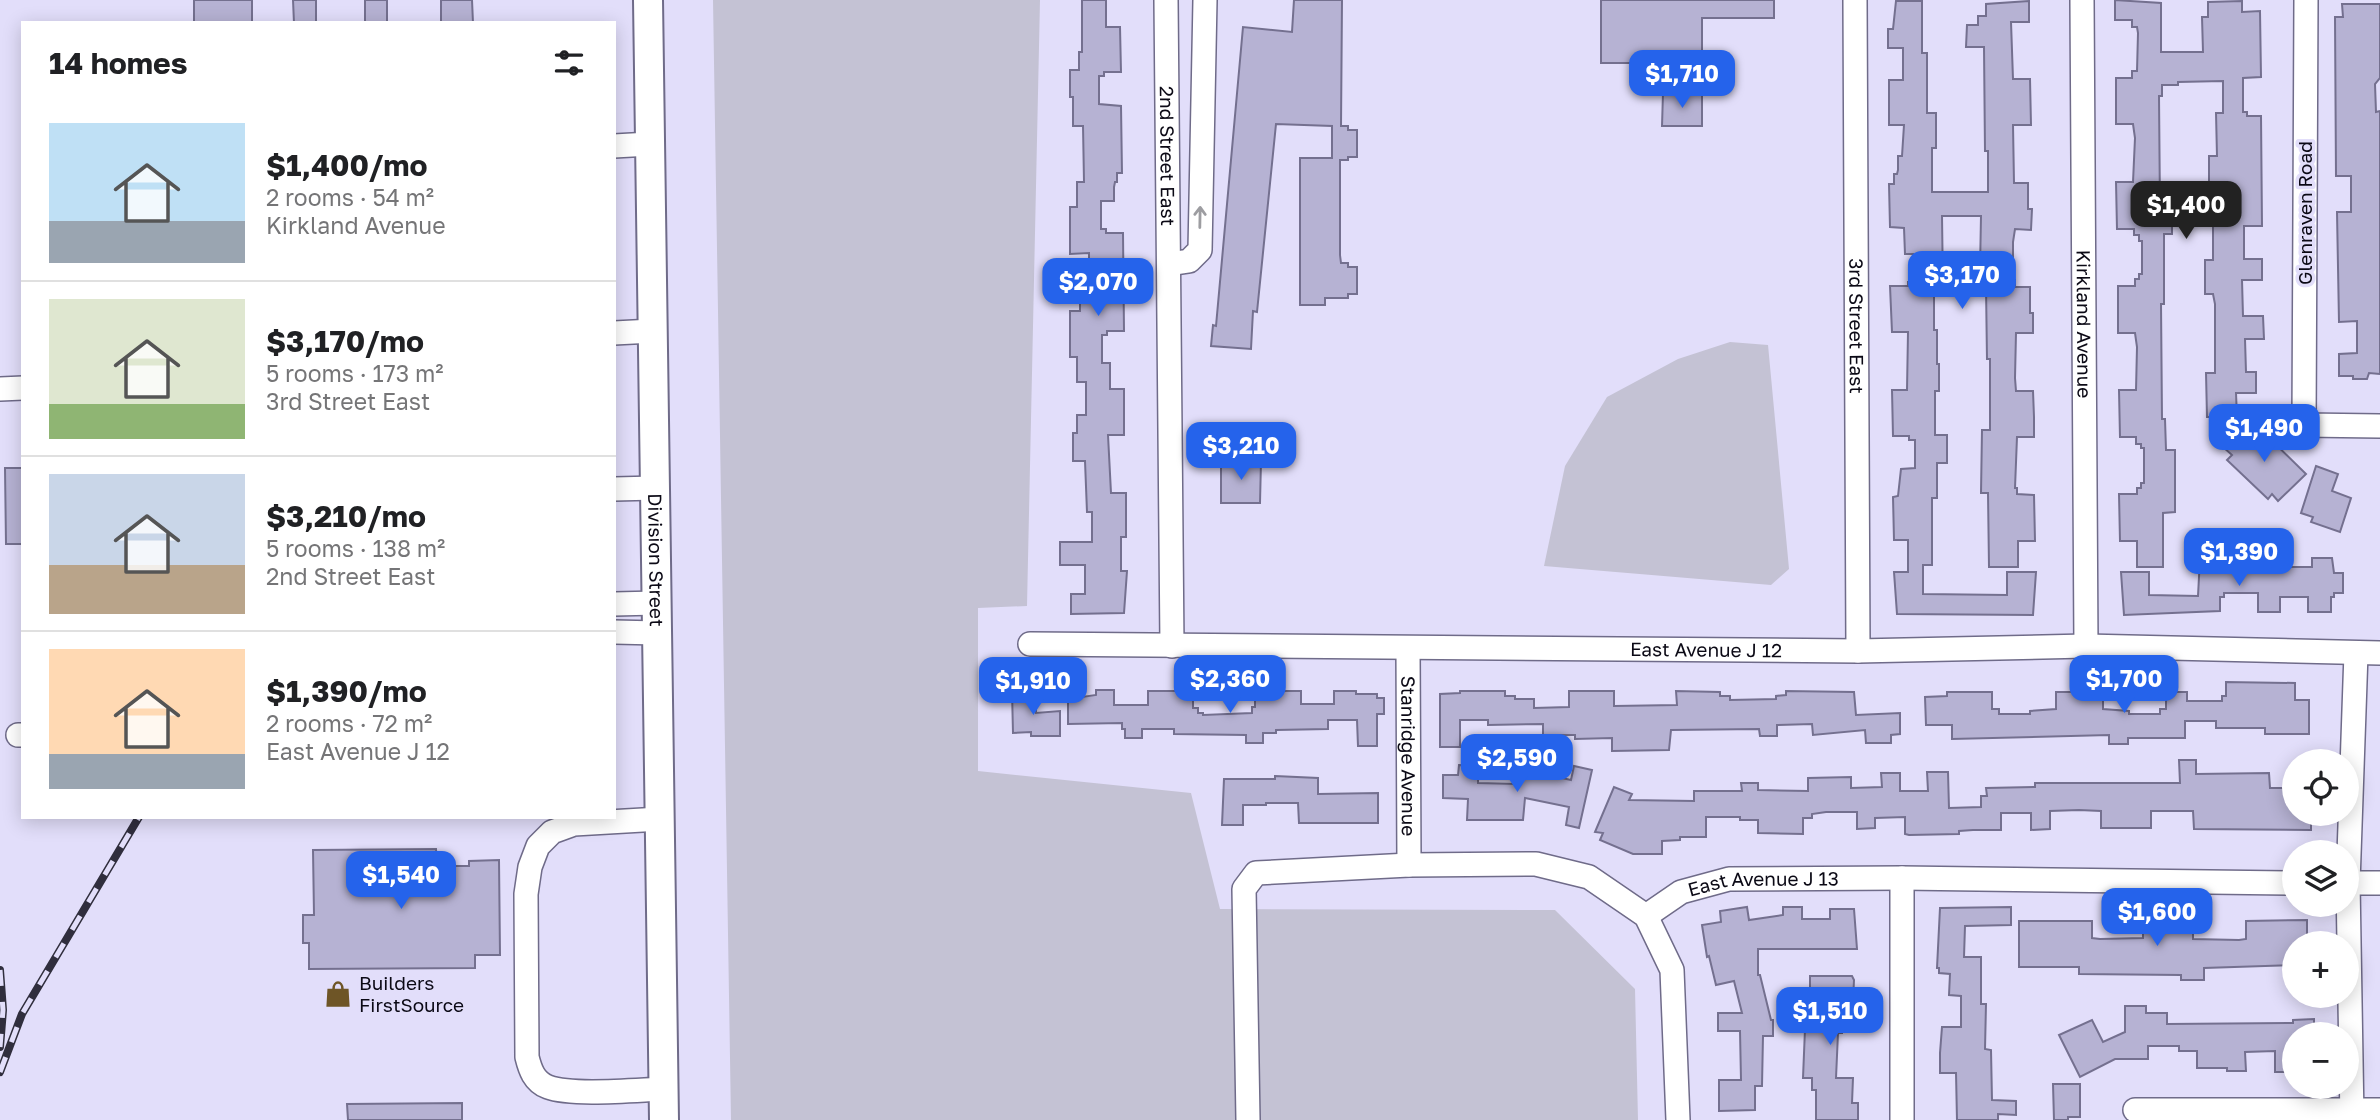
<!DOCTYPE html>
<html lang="en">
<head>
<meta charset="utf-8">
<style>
  :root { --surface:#fff; --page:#f6f6f6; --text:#202124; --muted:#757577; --line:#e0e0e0; --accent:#2563eb }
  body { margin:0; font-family:"Golos Text",sans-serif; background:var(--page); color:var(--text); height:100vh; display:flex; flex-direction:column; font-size:26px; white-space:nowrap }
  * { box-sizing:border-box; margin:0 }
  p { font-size:23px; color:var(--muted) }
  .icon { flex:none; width:38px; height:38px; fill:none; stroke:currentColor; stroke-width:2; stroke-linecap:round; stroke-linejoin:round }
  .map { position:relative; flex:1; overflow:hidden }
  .details { position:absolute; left:21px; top:21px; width:595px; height:798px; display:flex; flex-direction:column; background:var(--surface); border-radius:0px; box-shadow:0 4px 18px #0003 }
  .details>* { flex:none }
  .buttons { position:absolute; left:2282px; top:749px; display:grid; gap:14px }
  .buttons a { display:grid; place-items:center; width:77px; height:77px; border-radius:50%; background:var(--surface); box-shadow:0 4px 18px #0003; font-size:35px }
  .price { position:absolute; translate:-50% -60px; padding:0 16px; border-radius:14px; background:var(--accent); color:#fff; font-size:23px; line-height:46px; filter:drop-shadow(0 2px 4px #0008) }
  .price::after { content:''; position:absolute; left:50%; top:42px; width:21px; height:16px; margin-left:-10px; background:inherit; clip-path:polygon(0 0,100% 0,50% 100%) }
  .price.on { background:#222; color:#fff }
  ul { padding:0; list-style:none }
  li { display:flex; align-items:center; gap:21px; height:175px; padding:0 28px }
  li+li { border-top:2px solid var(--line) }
  li span { display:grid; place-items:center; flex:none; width:196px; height:140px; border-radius:0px; color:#555 }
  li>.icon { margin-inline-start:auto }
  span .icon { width:84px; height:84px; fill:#fffc; stroke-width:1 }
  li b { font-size:30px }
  h2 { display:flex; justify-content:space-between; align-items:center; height:84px; padding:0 28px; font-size:30px }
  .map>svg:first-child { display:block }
  .green { fill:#c4c2d4 }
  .building { fill:#b6b2d3; stroke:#74708f; stroke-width:2 }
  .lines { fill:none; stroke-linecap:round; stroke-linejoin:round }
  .minor-casing { stroke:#6f6b89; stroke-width:26 }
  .major-casing { stroke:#6f6b89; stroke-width:32 }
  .minor { stroke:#fff; stroke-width:23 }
  .major { stroke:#fff; stroke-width:28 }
  .rail-casing { stroke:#302e3d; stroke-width:8 }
  .rail { stroke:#e2defa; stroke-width:5; stroke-dasharray:16; stroke-linecap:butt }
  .oneway { stroke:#9d9da1 }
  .labels { text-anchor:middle; stroke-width:7; stroke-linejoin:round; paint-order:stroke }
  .street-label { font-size:19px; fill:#0b0915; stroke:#e2defa }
  .poi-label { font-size:19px; fill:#0b0915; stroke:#e2defa; text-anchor:start }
</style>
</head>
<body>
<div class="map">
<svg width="2380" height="1120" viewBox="0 0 2380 1120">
  <rect width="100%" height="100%" fill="#e2defa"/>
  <!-- green -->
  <g class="green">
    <polygon points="713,0 1040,0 1027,606 978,608 978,771 1191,793 1220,909 1555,910 1635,989 1638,1120 731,1120"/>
    <polygon points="1730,342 1768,345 1789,569 1771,585 1544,566 1565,466 1607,397 1678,359"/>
  </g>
  <!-- building -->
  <g class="building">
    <rect x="194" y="0" width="58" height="23"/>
    <polygon points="293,0 316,0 316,23 294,23"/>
    <rect x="365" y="0" width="22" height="23"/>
    <polygon points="441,0 472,0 473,23 441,23"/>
    <polygon points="1082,0 1106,0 1106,27 1120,27 1121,72 1104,72 1104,76 1099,76 1099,104 1121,106 1122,173 1117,173 1117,182 1115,182 1114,187 1114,201 1101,201 1101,229 1106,229 1106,233 1123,233 1124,331 1107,331 1107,335 1102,335 1102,363 1110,363 1110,389 1124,389 1124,435 1108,435 1111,493 1126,493 1126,537 1121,537 1121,571 1127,571 1124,613 1071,614 1071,594 1085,594 1085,565 1060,565 1060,542 1092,542 1092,512 1087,512 1085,461 1073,461 1073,433 1077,433 1077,415 1086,415 1086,382 1077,382 1077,357 1070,357 1070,311 1080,311 1080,287 1089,287 1089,253 1070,254 1070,207 1077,207 1077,182 1084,182 1083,126 1073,126 1073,97 1070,97 1070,70 1079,70 1079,52 1082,52"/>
    <polygon points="1294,0 1342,0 1341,126 1348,126 1348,130 1357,130 1357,157 1348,157 1348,160 1340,160 1340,255 1341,263 1348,263 1348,267 1357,267 1357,294 1348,294 1348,298 1325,298 1325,305 1300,305 1300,158 1332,158 1332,126 1276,124 1257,312 1253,311 1251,349 1211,346 1213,325 1216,326 1243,27 1292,32"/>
    <polygon points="1601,0 1774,0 1774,18 1702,18 1702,63 1601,63"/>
    <polygon points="2115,0 2161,3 2161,52 2203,52 2202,17 2208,17 2208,2 2242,1 2242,12 2260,11 2261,77 2243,78 2243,112 2247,112 2247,116 2261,116 2262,226 2244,226 2244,259 2262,259 2262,280 2242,280 2243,316 2263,316 2264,339 2245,339 2246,372 2256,372 2256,393 2236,393 2237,417 2207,417 2206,373 2215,373 2215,304 2213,294 2205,294 2205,260 2213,260 2213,186 2209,186 2209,156 2217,156 2216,113 2223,113 2223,81 2178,82 2178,85 2162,85 2162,96 2159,96 2160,211 2172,212 2172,234 2164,234 2164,304 2161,304 2162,419 2165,419 2166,450 2175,450 2175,512 2163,513 2163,567 2137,567 2137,541 2120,541 2119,494 2137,494 2137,488 2141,488 2141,483 2144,483 2144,448 2141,448 2141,444 2136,444 2136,437 2120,437 2119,390 2136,390 2137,347 2135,333 2118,333 2118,286 2135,286 2135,279 2139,279 2139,274 2142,274 2142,241 2139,241 2139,235 2134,235 2134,229 2117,229 2116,182 2133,182 2135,138 2133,124 2116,124 2116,78 2132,78 2132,71 2137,71 2138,33 2137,27 2132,27 2132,20 2115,20"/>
    <polygon points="1896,1 1922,1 1922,53 1927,53 1927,113 1936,113 1936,148 1932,148 1932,192 1988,192 1988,151 1985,151 1984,47 1966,47 1967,25 1978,25 1978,16 1986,16 1986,4 2029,1 2029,22 2011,22 2013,79 2030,79 2031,125 2013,125 2014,183 2028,183 2028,209 2032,209 2031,230 2015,229 2013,242 2013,280 2015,280 2015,287 2030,287 2030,313 2033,313 2033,333 2016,333 2015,378 2016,391 2033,391 2034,417 2034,437 2017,437 2015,488 2017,488 2017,494 2034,495 2035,541 2018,541 2018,567 1989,567 1988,493 1981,493 1982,430 1990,430 1990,359 1987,359 1986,287 1977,287 1977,270 1980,270 1981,216 1942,216 1943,288 1934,288 1934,330 1937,330 1937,364 1939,364 1939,391 1935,391 1935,435 1947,435 1947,463 1937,463 1937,498 1932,498 1932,565 1923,565 1923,594 2007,595 2007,572 2036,572 2033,615 1897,614 1894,572 1908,572 1908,540 1894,540 1893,497 1898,496 1901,469 1915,468 1915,440 1909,440 1909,436 1893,436 1892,390 1907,390 1908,332 1892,332 1890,286 1908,286 1908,282 1913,282 1913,254 1905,254 1904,228 1890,227 1889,184 1894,184 1894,174 1897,174 1898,170 1898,156 1902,156 1904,125 1889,125 1889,80 1903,80 1903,48 1888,48 1888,29 1893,29"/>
    <polygon points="2342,4 2380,4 2380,78 2375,84 2376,112 2380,111 2380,374 2369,373 2367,379 2353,379 2353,376 2339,376 2339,354 2357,353 2357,321 2339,322 2337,212 2351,212 2351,176 2336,176 2335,17 2343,17"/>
    <polygon points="1663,93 1702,93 1702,126 1662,126"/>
    <polygon points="2240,429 2251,440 2261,430 2306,474 2278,501 2272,494 2268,499 2227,460 2232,455 2223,447"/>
    <polygon points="1221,461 1261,461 1260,503 1221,503"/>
    <polygon points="2316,466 2338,474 2332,491 2351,498 2340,532 2311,522 2313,517 2301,513"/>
    <polygon points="5,468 23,468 23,544 6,544"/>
    <polygon points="2200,558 2221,558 2223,573 2258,573 2258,567 2264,567 2264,558 2279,558 2279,567 2312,567 2312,558 2332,558 2334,573 2343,573 2343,593 2334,593 2334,597 2331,597 2331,612 2308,612 2308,597 2280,597 2280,612 2258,612 2258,593 2224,593 2224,597 2220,597 2220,611 2124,615 2121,572 2149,572 2149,595 2198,596"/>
    <polygon points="2226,682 2295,683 2295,700 2309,700 2309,734 2265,734 2265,728 2216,728 2216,721 2185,721 2185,738 2128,738 2128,744 2109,744 2109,735 1952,739 1952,725 1926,725 1925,697 1947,696 1947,692 1992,692 1992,709 1999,709 1999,714 2030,714 2030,711 2056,709 2056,692 2103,692 2103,709 2129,711 2129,714 2160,714 2160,709 2166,709 2166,692 2187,692 2187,701 2222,701 2222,696 2226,696"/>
    <polygon points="1096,690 1114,690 1114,705 1148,705 1148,691 1193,691 1193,708 1198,708 1198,713 1203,713 1203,715 1252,713 1252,707 1255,707 1255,691 1301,691 1301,704 1334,704 1334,691 1356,691 1356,694 1377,694 1377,698 1384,698 1384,714 1377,714 1377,746 1358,746 1357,720 1328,720 1328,729 1276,730 1276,733 1263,733 1263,743 1246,743 1246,735 1174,734 1174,729 1142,729 1142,738 1125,738 1125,729 1122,729 1122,723 1068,724 1068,699 1096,695"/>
    <polygon points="1012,691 1032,691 1032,707 1036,707 1036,713 1060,711 1060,736 1031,736 1031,732 1013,733"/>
    <polygon points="1460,691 1505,691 1505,696 1515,696 1515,699 1534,699 1534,708 1569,707 1569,691 1614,691 1614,706 1677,705 1676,691 1720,692 1720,696 1730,696 1730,700 1776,699 1776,696 1786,695 1786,691 1854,692 1856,715 1900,713 1900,734 1891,735 1891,743 1866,743 1865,730 1813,735 1812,724 1777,725 1777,736 1760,736 1759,729 1671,730 1669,750 1612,751 1612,738 1575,739 1575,735 1543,735 1543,724 1488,725 1488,720 1460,720 1460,747 1440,747 1440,694 1460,693"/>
    <polygon points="2179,760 2196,760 2196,774 2269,773 2270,788 2294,788 2294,814 2311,814 2311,830 2194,829 2193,811 2151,811 2151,828 2101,828 2101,811 2079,810 2050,811 2050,829 2031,830 2031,813 2001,813 2001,830 1973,830 1959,831 1959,834 1909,835 1905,834 1905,817 1875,818 1875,828 1857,829 1857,812 1826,812 1812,814 1812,818 1803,818 1803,834 1758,833 1758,820 1740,820 1740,817 1706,817 1706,837 1680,837 1680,840 1662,841 1662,854 1633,854 1600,840 1603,833 1595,832 1614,787 1632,794 1629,800 1694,801 1694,791 1742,791 1741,783 1758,783 1758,790 1808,791 1808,778 1851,777 1851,788 1882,787 1881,773 1900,773 1900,791 1928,791 1927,772 1948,772 1949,808 1981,807 1981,796 1987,796 1986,788 2035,787 2035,783 2180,783"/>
    <polygon points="1459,765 1478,766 1478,783 1516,784 1517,777 1553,776 1571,780 1574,766 1592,770 1579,828 1566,825 1569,807 1525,798 1523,820 1467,820 1468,799 1443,798 1443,775 1458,775"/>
    <polygon points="1275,776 1318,778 1318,794 1378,793 1378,823 1299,823 1298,803 1266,803 1266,805 1243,805 1243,825 1222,825 1224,779 1275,779"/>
    <polygon points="436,849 437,866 469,866 469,861 499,860 500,955 475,955 475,968 309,969 309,943 303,943 303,915 314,915 313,850"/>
    <polygon points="1747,907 1749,920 1783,915 1783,907 1802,907 1802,919 1830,919 1830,909 1854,909 1857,949 1758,949 1758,975 1760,975 1771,1020 1773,1020 1773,1036 1763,1036 1762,1086 1755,1086 1755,1110 1719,1111 1719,1080 1741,1080 1740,1031 1718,1031 1718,1013 1742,1013 1734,981 1716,985 1709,956 1707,957 1702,925 1721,922 1720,911"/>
    <polygon points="2011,907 2011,925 1965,926 1964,957 1981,957 1981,1004 1986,1004 1985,1049 1991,1050 1992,1100 2016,1101 2016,1115 1998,1114 1998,1120 1957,1120 1956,1073 1940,1073 1940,1053 1942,1027 1961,1027 1961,996 1949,995 1950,974 1939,973 1939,968 1937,968 1940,908"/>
    <polygon points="2307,920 2307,943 2294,943 2294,965 2204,968 2204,980 2181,980 2181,975 2079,974 2079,967 2019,967 2019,921 2092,921 2092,938 2100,939 2143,938 2143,921 2193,921 2193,939 2239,940 2246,939 2246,921"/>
    <polygon points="1810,976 1852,976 1854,980 1853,1002 1857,1002 1857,1024 1842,1024 1842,1033 1838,1033 1836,1078 1853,1078 1852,1103 1858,1103 1858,1120 1816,1120 1816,1090 1812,1090 1812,1078 1803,1078 1805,1029 1815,1029 1815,993 1810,993"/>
    <polygon points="2125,1006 2146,1006 2146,1013 2167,1013 2167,1024 2293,1023 2293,1020 2314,1019 2314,1034 2294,1034 2294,1072 2275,1072 2275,1051 2245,1052 2246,1071 2227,1071 2227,1068 2197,1068 2197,1051 2179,1051 2179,1046 2148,1046 2148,1059 2115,1059 2080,1077 2059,1035 2092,1020 2103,1042 2125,1032"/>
    <polygon points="2053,1084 2080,1084 2080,1117 2068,1117 2068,1120 2054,1120"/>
    <polygon points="462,1103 462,1120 348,1120 347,1104"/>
  </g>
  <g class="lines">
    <defs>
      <g id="minor">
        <path id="s1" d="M 1166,0 L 1172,646"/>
        <path id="s2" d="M 1855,0 L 1858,651"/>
        <path id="s3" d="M 2082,0 L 2086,646"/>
        <polyline points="2306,0 2304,425 2380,426"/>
        <polyline points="614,146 650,144"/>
        <polyline points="1169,264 1189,261 1200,250 1205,0"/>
        <polyline points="614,333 653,331"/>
        <polyline points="0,389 23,388"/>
        <polyline points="614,489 656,488"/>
        <polyline points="614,604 657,603"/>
        <polyline points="614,632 658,633"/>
        <path id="s4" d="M 1030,644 L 1858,651 L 2086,646 L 2380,653"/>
        <path id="s5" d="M 1408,648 L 1409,865"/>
        <polyline points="18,735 23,735"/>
        <path d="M 660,819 L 574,824 L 552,832 L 538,846 L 530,867 L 526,894 L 527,1057 C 530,1069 534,1082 548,1087 C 572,1096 636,1090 664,1089"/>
        <polyline points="1902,878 1902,1120"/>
        <polyline points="2347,883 2380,883"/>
        <path id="s6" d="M 1646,916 L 1681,892 L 1729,879 L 1902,878 L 2294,883"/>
        <polyline points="2135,1110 2380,1110"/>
        <polyline points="1248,1120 1244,889 1256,873 1409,865 1536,864 1589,877 1646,916 1672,970 1678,1120"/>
        <polyline points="2352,1120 2348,883 2356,653"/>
      </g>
      <g id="major">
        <path id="s7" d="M 648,0 L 664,1120"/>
      </g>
    </defs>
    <!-- minor casing -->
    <use href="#minor" class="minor-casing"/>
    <!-- major casing -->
    <use href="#major" class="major-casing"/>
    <!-- minor -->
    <use href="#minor" class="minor"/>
    <!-- major -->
    <use href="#major" class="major"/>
    <defs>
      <g id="rail">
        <polyline points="0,970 3,1010 0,1047"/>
        <polyline points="0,1072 22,1014 139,817"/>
      </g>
    </defs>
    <!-- rail casing -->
    <use href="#rail" class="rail-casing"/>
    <!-- rail -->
    <use href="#rail" class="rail"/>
  </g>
  <!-- one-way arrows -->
  <defs><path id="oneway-shaft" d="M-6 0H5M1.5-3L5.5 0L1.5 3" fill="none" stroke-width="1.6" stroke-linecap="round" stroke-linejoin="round" transform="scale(1.75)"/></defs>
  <use class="oneway" href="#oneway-shaft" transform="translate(1200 217) rotate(-89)"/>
  <!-- icons -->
  <defs>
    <symbol id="shop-bare" viewBox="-9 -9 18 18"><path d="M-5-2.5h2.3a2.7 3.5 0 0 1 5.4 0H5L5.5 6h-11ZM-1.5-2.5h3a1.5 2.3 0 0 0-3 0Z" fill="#6e5526" stroke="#e2defa" stroke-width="2.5" paint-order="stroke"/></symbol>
  </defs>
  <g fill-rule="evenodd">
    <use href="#shop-bare" x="319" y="975" width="38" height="38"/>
  </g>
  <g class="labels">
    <!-- street labels -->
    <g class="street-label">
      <text dy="7" stroke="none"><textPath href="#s1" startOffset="156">2nd Street East</textPath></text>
      <text transform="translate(2305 213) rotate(-90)" y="7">Glenraven Road</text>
      <text dy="7" stroke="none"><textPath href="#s3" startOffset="324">Kirkland Avenue</textPath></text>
      <text dy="7" stroke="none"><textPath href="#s2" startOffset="326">3rd Street East</textPath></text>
      <text dy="7" stroke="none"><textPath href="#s7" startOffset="560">Division Street</textPath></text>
      <text dy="7" stroke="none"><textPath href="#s4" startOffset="676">East Avenue J 12</textPath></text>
      <text dy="7" stroke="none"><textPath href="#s5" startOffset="108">Stanridge Avenue</textPath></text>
      <text dy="7" stroke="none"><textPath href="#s6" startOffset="126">East Avenue J 13</textPath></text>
    </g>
    <!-- poi labels -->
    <g class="poi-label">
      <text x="359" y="990">Builders<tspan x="359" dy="22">FirstSource</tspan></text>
    </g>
  </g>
</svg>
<div class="buttons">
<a><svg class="icon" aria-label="locate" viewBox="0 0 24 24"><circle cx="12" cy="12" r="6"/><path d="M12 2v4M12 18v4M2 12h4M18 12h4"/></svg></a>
<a><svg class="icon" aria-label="layers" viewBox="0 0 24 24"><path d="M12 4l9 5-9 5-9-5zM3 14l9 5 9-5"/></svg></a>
<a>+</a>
<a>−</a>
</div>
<b class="price" style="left:1682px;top:110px">$1,710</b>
<b class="price on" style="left:2186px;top:241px">$1,400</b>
<b class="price" style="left:1962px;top:311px">$3,170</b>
<b class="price" style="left:1098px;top:318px">$2,070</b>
<b class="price" style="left:2264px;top:464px">$1,490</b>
<b class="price" style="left:1241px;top:482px">$3,210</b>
<b class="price" style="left:2239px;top:588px">$1,390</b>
<b class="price" style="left:1230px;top:715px">$2,360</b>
<b class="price" style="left:2124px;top:715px">$1,700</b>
<b class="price" style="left:1033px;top:717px">$1,910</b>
<b class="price" style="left:1517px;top:794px">$2,590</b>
<b class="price" style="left:401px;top:911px">$1,540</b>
<b class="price" style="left:2157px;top:948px">$1,600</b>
<b class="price" style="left:1830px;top:1047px">$1,510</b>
<section class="details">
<h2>14 homes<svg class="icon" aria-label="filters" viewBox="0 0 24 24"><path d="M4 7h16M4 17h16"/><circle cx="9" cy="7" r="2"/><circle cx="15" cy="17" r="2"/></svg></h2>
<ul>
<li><span style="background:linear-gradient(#bfe0f5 70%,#9aa5b1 0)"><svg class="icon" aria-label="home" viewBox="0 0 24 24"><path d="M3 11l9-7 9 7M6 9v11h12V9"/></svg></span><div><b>$1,400/mo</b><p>2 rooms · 54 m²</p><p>Kirkland Avenue</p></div></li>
<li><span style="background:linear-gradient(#dfe7d0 75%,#8fb573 0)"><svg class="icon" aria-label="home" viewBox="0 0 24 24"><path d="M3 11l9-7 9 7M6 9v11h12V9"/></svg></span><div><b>$3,170/mo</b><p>5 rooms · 173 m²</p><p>3rd Street East</p></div></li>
<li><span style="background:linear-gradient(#c9d6e8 65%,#b9a48a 0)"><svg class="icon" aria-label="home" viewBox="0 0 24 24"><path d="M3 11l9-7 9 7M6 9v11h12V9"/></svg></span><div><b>$3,210/mo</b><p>5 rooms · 138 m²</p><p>2nd Street East</p></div></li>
<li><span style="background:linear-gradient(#ffd9b3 75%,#9aa5b1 0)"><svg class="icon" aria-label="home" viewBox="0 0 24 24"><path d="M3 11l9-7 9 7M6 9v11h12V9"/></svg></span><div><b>$1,390/mo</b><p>2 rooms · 72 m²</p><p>East Avenue J 12</p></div></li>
</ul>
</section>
</div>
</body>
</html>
